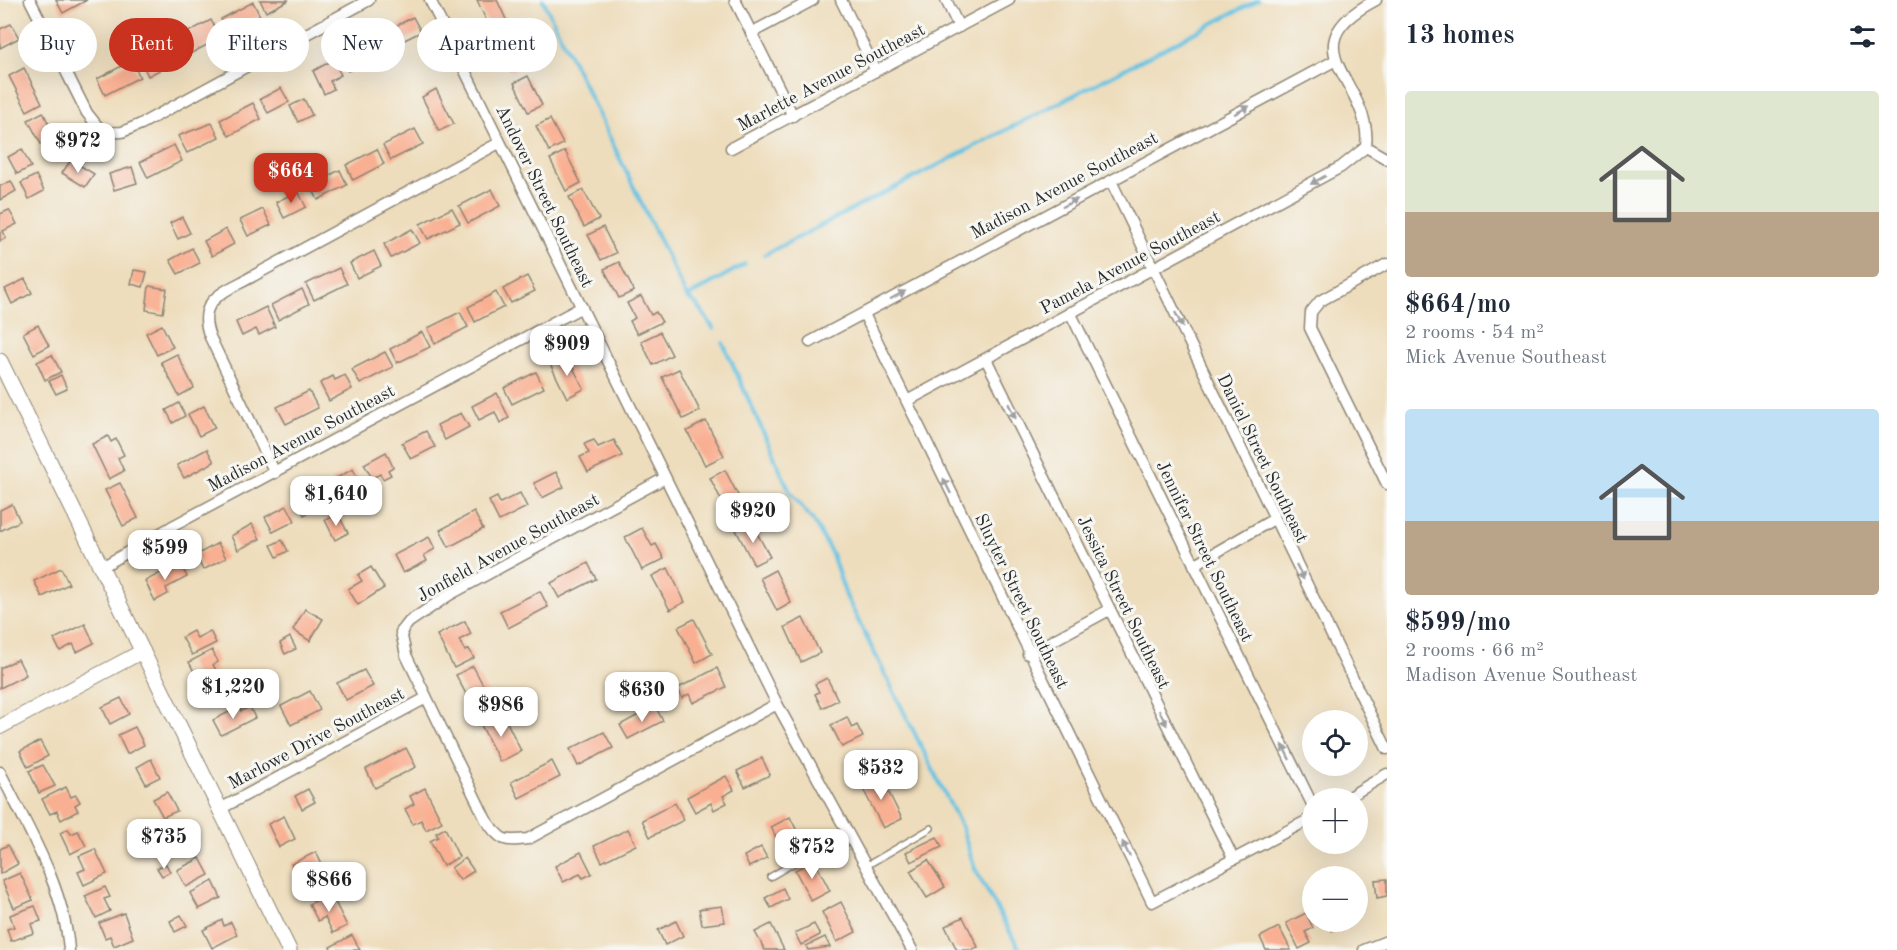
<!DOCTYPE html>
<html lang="en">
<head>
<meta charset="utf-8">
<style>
  :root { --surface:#fff; --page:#f6f6f7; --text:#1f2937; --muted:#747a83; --accent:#c8321e }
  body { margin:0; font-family:"Old Standard TT",serif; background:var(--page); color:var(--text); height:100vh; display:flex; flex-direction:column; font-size:22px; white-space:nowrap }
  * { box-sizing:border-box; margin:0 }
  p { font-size:20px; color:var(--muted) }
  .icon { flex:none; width:33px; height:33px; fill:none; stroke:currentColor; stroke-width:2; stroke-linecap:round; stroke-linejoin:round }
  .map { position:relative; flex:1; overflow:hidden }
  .details { display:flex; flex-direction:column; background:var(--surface); width:510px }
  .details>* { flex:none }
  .guide { position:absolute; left:18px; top:18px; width:570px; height:54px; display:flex; gap:12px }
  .fabs { position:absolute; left:1302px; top:710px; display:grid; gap:12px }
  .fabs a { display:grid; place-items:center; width:66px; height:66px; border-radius:50%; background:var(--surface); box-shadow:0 6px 24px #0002; font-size:30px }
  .price { position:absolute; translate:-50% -51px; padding:0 14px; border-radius:12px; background:#fff; color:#222; font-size:20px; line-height:39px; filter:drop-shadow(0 2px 3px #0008) }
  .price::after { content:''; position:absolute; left:50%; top:36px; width:18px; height:14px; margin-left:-9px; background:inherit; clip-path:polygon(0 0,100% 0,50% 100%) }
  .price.on { background:var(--accent); color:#fff }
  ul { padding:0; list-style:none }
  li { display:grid; align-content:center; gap:12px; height:318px; padding:0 18px }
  li span { display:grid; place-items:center; height:186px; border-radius:6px; color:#555 }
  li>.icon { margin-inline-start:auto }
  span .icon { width:108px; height:108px; fill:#fffc; stroke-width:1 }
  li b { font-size:26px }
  h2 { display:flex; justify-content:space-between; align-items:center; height:72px; padding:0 18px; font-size:26px }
  .tag { padding:0 21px; border-radius:27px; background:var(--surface); box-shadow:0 6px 24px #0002; font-size:21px; line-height:54px }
  .tag.on { background:var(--accent); color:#fff }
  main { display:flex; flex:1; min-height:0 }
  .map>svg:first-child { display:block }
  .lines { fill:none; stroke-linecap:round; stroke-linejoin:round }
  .stream { stroke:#63c2e2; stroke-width:4 }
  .building { fill:#f9af91 }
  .service-casing { stroke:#8c8474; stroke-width:8 }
  .minor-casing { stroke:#8c8474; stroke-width:13 }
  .tertiary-casing { stroke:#8c8474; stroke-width:16 }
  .secondary-casing { stroke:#8c8474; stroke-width:17 }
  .service { stroke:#fff; stroke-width:5 }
  .minor { stroke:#fff; stroke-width:10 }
  .tertiary { stroke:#fff; stroke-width:14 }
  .secondary { stroke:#fff; stroke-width:15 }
  .oneway { fill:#a0a0a0 }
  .labels { text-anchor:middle; stroke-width:6; stroke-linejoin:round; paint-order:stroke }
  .street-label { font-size:18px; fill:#2b2b2b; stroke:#f6f6f2 }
</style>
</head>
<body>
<main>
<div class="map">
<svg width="1387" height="950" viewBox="0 0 1387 950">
  <rect width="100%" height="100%" fill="#f6f6f2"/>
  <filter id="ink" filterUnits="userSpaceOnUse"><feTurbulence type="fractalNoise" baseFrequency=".0167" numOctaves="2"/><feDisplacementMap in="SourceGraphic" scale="12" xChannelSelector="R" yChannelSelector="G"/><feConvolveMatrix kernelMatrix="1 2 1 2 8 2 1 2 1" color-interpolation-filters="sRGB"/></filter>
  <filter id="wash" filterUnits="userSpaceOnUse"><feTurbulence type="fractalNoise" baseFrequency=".008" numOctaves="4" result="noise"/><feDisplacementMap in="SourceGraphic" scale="24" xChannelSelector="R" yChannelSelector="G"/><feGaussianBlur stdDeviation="1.35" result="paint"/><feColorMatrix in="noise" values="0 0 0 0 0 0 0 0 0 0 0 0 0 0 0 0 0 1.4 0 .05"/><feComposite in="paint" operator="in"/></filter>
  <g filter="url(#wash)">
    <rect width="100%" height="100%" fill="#eeddbc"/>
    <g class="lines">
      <!-- stream -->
      <g class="stream">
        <polyline points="543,0 687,297 697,305 714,329"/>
        <polyline points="764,255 1258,0"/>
        <polyline points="687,297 745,264"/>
        <polyline points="723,343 790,492 814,522 832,554 846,596 962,828 975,869 1020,950"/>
      </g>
    </g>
    <g id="blocks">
      <!-- building -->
      <g class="building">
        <polygon points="56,0 87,0 63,13"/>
        <polygon points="260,0 289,0 266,12"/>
        <polygon points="477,0 497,0 510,28 493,35"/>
        <polygon points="253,2 260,16 228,33 221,19"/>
        <polygon points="413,17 421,32 388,48 380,34"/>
        <polygon points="211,20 220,38 188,55 180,40 187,36 186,33"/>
        <polygon points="11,24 19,38 0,48 0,29"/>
        <polygon points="513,35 528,64 511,72 496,43"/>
        <polygon points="174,44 181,59 148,76 141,61"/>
        <polygon points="361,46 369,60 348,71 340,56"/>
        <polygon points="333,60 341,75 330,81 334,89 324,94 313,71"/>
        <polygon points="131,61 140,77 105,95 97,79"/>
        <polygon points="24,68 42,103 27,111 9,76"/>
        <polygon points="528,76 542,105 528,112 514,83"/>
        <polygon points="281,88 289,102 268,113 260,99"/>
        <polygon points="436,89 454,124 439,131 422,97"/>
        <polygon points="304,99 312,115 298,122 290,106"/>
        <polygon points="253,103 261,119 229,136 220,120"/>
        <polygon points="43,112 55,137 41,144 28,120"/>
        <polygon points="550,119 563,144 549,151 536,126"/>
        <polygon points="212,123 219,137 187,153 178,136"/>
        <polygon points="415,129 423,144 391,160 383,145"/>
        <polygon points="174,145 182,161 148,178 140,162"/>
        <polygon points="22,149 31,167 17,174 8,157"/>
        <polygon points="377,149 384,164 353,180 346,165"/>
        <polygon points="565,151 581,183 566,191 550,159"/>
        <polygon points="71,160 94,174 85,187 62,173"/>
        <polygon points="132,167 137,183 114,190 109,174"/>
        <polygon points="340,170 347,185 318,200 308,180 316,177 318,181"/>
        <polygon points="36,175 44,191 29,199 21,183"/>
        <polygon points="11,181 16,191 0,200 0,186"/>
        <polygon points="492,189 500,206 468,223 459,206"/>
        <polygon points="583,190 599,219 584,227 569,197"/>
        <polygon points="298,191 306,207 284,218 276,202"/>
        <polygon points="452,208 460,223 428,239 420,224"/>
        <polygon points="263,209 271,225 248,236 240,220"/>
        <polygon points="9,210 17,224 3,231 6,238 0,241 0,214"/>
        <polygon points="182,217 190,233 178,239 170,223"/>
        <polygon points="603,227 616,253 601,260 588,235"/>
        <polygon points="226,229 234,244 212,256 204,241"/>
        <polygon points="412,229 420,243 391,258 384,244"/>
        <polygon points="192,248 200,263 178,274 170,260"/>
        <polygon points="374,251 381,266 357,278 350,263"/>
        <polygon points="619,262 634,291 619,298 604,269"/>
        <polygon points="339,268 347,284 314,300 306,284"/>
        <polygon points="134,270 147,272 143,287 131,284"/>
        <polygon points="527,276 535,291 511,303 503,289"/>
        <polygon points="25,279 32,293 12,304 5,289"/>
        <polygon points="149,286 167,289 163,313 146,310"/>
        <polygon points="302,289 309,304 278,320 271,305"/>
        <polygon points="496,292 504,307 475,322 468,307"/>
        <polygon points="641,296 651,315 656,312 662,322 637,334 630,321 635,318 627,303"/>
        <polygon points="266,307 275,327 259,335 256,329 242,336 236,322"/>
        <polygon points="460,312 468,327 435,344 428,328"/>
        <polygon points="38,325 49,346 34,354 23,333"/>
        <polygon points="162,325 173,347 157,355 146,333"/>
        <polygon points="422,332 430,347 397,363 390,349"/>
        <polygon points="660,332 672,355 653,365 641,341"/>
        <polygon points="385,352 393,367 360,384 352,369"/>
        <polygon points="177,354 194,388 179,396 161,362"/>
        <polygon points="52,355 61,372 45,380 37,362"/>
        <polygon points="567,356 584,389 567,398 550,364"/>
        <polygon points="679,369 700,411 683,419 662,377"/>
        <polygon points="536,372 544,388 512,404 504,388"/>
        <polygon points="61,375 67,389 56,394 49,381"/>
        <polygon points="345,375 352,389 329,401 320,383 333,376 335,380"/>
        <polygon points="309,391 318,408 286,424 277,407"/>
        <polygon points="497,393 509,418 500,423 495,412 479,420 472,406"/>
        <polygon points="179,403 185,416 173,423 166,410"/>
        <polygon points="204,406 215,428 199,436 188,414"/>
        <polygon points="461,413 469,427 445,440 437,425"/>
        <polygon points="706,421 724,456 705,465 687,431"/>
        <polygon points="426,431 435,447 411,459 402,443"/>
        <polygon points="108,436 111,442 116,439 124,455 118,458 124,471 109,479 92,444"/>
        <polygon points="594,440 598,447 614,440 622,456 588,472 580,457 589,453 584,444"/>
        <polygon points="207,449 214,462 184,478 177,465"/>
        <polygon points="386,452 393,467 388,470 391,475 383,479 380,474 372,478 364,464"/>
        <polygon points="353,469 361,485 339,496 331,481"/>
        <polygon points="725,470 743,505 728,513 710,478"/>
        <polygon points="556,472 564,487 542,498 534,483"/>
        <polygon points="120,483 138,518 123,526 105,490"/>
        <polygon points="318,488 326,504 304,515 296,500"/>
        <polygon points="520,493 527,507 499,521 489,501 497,497 500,503"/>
        <polygon points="12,504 20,521 0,531 0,510"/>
        <polygon points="287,506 295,521 273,532 265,517"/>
        <polygon points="474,512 483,529 449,547 440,530"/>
        <polygon points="338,514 348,533 335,540 325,520"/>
        <polygon points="751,522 770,557 754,565 736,530"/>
        <polygon points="252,524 260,539 238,550 231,536"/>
        <polygon points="642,528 652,546 656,544 664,559 642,570 625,537"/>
        <polygon points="429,537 435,549 424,555 427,561 403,573 394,555"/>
        <polygon points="282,540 288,551 277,557 271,545"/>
        <polygon points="218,543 226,558 203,570 196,555"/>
        <polygon points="180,563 187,577 166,588 168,594 155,601 145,581"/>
        <polygon points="588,563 596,579 559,598 551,583"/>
        <polygon points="371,567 384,588 358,605 348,589 362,581 358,575"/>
        <polygon points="61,568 69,584 42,597 34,581"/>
        <polygon points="668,568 685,602 670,610 652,576"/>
        <polygon points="775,570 791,603 777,611 760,578"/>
        <polygon points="540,591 548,607 508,628 500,611"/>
        <polygon points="305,609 323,619 310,641 293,630"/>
        <polygon points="803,618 820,653 801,662 785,627"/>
        <polygon points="694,619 712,654 696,663 678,627"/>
        <polygon points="465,621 471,634 459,640 465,651 469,649 474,658 454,668 437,635"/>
        <polygon points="85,624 94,643 77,652 73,644 60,651 54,639"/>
        <polygon points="193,631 197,638 210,631 216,643 192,655 182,637"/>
        <polygon points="290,637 296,649 285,654 280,643"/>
        <polygon points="212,650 218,662 213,665 216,670 198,679 189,662"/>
        <polygon points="18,659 26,675 0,688 0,668"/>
        <polygon points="473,666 494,706 477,715 456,675"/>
        <polygon points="717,668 726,687 693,703 689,694 682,698 678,688"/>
        <polygon points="364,670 373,686 346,700 337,683"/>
        <polygon points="827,678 838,700 822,708 815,694 819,692 815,684"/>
        <polygon points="310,691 320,710 291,725 281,706"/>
        <polygon points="121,698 129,714 110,724 102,707"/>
        <polygon points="655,706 663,721 628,739 620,725"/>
        <polygon points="239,707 241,711 250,707 255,718 221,735 213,720"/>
        <polygon points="503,714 521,751 500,762 481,725"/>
        <polygon points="847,717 852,728 857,725 863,737 842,747 831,725"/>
        <polygon points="135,727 144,745 127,754 118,735"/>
        <polygon points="604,732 613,748 578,766 570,749"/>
        <polygon points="40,741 48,756 28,767 20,751"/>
        <polygon points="406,748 416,767 375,788 366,769"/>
        <polygon points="762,758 770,775 745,787 737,771"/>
        <polygon points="151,759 160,777 146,784 137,767"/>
        <polygon points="552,761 560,777 519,798 511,782"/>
        <polygon points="43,765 55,786 39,793 29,771"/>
        <polygon points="879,773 902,819 883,828 860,783"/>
        <polygon points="726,776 734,790 723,796 727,803 714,810 711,803 695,812 687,797"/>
        <polygon points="66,787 71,797 76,795 80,802 75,805 78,811 61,820 57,811 50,814 42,799"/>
        <polygon points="425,788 442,822 426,830 421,820 413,824 405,809 414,804 410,796"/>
        <polygon points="308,789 315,802 302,809 295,796"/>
        <polygon points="167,792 177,811 163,817 153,799"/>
        <polygon points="675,803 684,820 650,837 642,820"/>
        <polygon points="284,816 295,839 279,847 268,824"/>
        <polygon points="790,817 805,847 786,857 771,827"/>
        <polygon points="183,825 192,843 175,851 166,834"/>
        <polygon points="445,828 459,857 443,866 430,841 438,837 436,833"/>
        <polygon points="68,829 71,834 78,831 86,846 70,854 60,833"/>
        <polygon points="628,829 636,845 602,862 594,846"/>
        <polygon points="937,837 942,847 911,862 906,852"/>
        <polygon points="8,845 18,864 0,874 0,849"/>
        <polygon points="761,847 767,858 749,867 744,856"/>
        <polygon points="95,849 107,874 84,885 78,872 85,869 79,856"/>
        <polygon points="316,852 323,867 299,879 291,864"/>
        <polygon points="581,852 592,874 583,878 580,874 563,882 555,866"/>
        <polygon points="200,858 209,875 186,887 177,870"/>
        <polygon points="465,858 474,871 460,880 451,868"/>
        <polygon points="814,860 830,891 811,901 795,870"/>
        <polygon points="928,860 945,887 927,898 910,871"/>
        <polygon points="166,864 170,872 162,876 157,868"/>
        <polygon points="20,873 33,900 14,908 2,881"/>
        <polygon points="1387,879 1387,896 1377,898 1375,880"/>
        <polygon points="213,881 221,898 199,909 190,893"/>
        <polygon points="105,887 110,897 104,899 110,911 96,918 85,896"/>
        <polygon points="783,888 788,899 771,908 765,898"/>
        <polygon points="327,895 330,902 334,900 347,926 333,933 325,917 318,921 309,904"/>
        <polygon points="841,902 856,932 837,942 822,912"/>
        <polygon points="35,906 41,921 31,924 34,933 11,941 7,929 14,927 10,915"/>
        <polygon points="722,906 725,922 702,925 699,909"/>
        <polygon points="124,913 133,938 114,946 110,936 105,938 99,923"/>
        <polygon points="1306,913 1313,928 1305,932 1311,943 1299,949 1286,923"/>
        <polygon points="181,915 187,926 175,932 170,921"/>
        <polygon points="963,917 978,947 972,950 957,950 945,926"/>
        <polygon points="222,920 224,926 231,922 237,935 212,948 203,930"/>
        <polygon points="676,921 683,936 665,945 658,930"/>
        <polygon points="1316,921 1341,921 1343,925 1332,931 1328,921 1318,926"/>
        <polygon points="771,924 784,950 765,950 755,932"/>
        <polygon points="814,924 820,935 801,945 795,933"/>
        <polygon points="1279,927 1291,950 1266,950 1260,937"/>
        <polygon points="352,935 360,950 331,950 330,947"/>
        <polygon points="825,937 830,947 808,950 806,946"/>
      </g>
    </g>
  </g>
  <g filter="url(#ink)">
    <use href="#blocks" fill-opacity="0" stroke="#8c8474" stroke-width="1.5"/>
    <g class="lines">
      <defs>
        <g id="service">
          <polyline points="866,866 931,828"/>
          <polyline points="770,877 847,832"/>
        </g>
        <g id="minor">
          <polyline points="30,0 87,113 103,133 122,132 141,124 369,0"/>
          <polyline points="430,0 777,704 912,950"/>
          <polyline points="735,0 793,116"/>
          <polyline points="841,0 876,71"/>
          <polyline points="946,0 959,27"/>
          <path d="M 1376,0 C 1283,48 1374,82 1366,147 L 1387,159"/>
          <polyline points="751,33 813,0"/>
          <polyline points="731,148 1009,0"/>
          <polyline points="1111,181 1387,749"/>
          <polyline points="1387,264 1320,301 1311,312 1310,328 1387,484"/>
          <polyline points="1070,312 1312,804"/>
          <polyline points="864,314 1152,902 1312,818"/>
          <polyline points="810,342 1336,60"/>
          <polyline points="986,359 1233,858"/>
          <polyline points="907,401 1341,167 1366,147"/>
          <path d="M 275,473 L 210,337 C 195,299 225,292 253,276 L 499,143"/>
          <path d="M 665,478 L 449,595 L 409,622 L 401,632 L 406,655 L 486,820 C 501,841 503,842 528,839 L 777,704"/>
          <polyline points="1194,565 1274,519"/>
          <polyline points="102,567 171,527 582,307"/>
          <polyline points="1028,654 1109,610"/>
          <path d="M 0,772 C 28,829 64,886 69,950"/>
          <polyline points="1347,798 1387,774"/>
          <polyline points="220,809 426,698"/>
          <polyline points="1364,950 1387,941"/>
        </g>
        <polyline id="tertiary" points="0,727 143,651"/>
        <polyline id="secondary" points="0,361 289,950"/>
      </defs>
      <!-- service casing -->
      <use href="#service" class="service-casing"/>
      <!-- minor casing -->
      <use href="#minor" class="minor-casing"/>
      <!-- tertiary casing -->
      <use href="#tertiary" class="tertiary-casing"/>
      <!-- secondary casing -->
      <use href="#secondary" class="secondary-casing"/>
      <!-- service -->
      <use href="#service" class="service"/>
      <!-- minor -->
      <use href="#minor" class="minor"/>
      <!-- tertiary -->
      <use href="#tertiary" class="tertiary"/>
      <!-- secondary -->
      <use href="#secondary" class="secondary"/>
    </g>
    <!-- one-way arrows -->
    <defs><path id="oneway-solid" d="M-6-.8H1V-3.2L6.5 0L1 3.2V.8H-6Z" transform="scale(1.5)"/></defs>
    <g class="oneway">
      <use href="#oneway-solid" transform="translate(1242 110) rotate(-28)"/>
      <use href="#oneway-solid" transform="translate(1318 180) rotate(151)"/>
      <use href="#oneway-solid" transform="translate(1070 203) rotate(-28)"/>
      <use href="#oneway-solid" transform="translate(898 295) rotate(-28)"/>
      <use href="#oneway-solid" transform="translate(1179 320) rotate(64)"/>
      <use href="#oneway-solid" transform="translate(1012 411) rotate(64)"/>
      <use href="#oneway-solid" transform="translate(947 486) rotate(-116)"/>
      <use href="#oneway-solid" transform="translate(1300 572) rotate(64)"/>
      <use href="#oneway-solid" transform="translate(1163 718) rotate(63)"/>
      <use href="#oneway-solid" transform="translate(1286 752) rotate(-116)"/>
      <use href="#oneway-solid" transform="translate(1126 849) rotate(-116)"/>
    </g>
  </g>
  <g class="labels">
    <!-- street labels -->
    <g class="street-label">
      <text transform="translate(831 77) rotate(-28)" y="6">Marlette Avenue Southeast</text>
      <text transform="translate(1064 185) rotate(-28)" y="6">Madison Avenue Southeast</text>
      <text transform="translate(545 196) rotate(64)" y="6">Andover Street Southeast</text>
      <text transform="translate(1130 262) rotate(-28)" y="6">Pamela Avenue Southeast</text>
      <text transform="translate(301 438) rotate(-28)" y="6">Madison Avenue Southeast</text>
      <text transform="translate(1263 458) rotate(64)" y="6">Daniel Street Southeast</text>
      <text transform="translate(508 547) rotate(-29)" y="6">Jonfield Avenue Southeast</text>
      <text transform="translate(1205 551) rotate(64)" y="6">Jennifer Street Southeast</text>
      <text transform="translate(1022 601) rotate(64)" y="6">Sluyter Street Southeast</text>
      <text transform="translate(1124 602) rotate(64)" y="6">Jessica Street Southeast</text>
      <text transform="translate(316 738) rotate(-28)" y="6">Marlowe Drive Southeast</text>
    </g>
  </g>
</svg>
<div class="fabs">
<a><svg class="icon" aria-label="locate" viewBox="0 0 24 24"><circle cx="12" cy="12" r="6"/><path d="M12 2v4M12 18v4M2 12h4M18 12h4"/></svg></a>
<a>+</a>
<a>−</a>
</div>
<b class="price" style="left:78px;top:174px">$972</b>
<b class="price on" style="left:291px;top:204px">$664</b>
<b class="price" style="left:567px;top:377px">$909</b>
<b class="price" style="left:336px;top:527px">$1,640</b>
<b class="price" style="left:753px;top:544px">$920</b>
<b class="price" style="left:165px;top:581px">$599</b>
<b class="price" style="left:233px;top:720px">$1,220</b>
<b class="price" style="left:642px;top:723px">$630</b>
<b class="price" style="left:501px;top:738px">$986</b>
<b class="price" style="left:881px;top:801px">$532</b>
<b class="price" style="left:164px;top:870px">$735</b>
<b class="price" style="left:812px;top:880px">$752</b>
<b class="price" style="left:329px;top:913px">$866</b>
<div class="guide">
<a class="tag">Buy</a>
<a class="tag on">Rent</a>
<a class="tag">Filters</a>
<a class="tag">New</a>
<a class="tag">Apartment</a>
</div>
</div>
<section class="details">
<h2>13 homes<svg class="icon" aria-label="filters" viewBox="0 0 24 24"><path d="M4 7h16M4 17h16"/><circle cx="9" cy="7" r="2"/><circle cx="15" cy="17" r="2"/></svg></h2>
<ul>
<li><span style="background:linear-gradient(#dfe7d0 65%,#b9a48a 0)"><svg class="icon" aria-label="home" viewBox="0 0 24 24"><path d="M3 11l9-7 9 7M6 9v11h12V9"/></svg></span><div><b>$664/mo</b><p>2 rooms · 54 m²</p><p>Mick Avenue Southeast</p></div></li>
<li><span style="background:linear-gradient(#bfe0f5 60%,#b9a48a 0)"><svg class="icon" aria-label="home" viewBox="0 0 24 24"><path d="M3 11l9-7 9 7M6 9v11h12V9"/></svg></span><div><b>$599/mo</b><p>2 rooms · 66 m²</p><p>Madison Avenue Southeast</p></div></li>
</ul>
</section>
</main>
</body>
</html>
